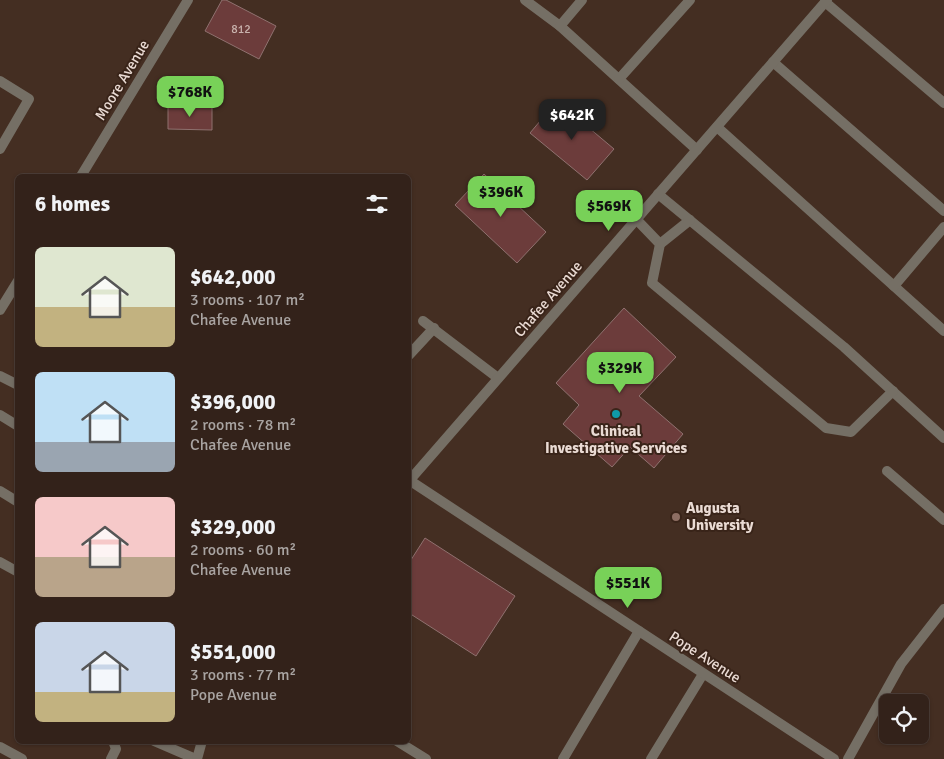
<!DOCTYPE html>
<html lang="en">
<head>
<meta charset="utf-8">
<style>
  :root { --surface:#33221a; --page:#3e2f27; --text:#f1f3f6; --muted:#a9a4a2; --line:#4e3f39; --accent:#78d158 }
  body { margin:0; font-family:Signika,sans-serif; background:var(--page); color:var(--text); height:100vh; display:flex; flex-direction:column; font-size:19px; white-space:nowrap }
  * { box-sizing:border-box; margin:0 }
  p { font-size:16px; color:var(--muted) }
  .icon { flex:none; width:28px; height:28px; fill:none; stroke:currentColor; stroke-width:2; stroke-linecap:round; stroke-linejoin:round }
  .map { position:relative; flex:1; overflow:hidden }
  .panel { position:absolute; left:15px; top:174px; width:396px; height:570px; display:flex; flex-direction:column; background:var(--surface); border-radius:8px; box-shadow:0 1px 4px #0004,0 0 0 1px var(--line) }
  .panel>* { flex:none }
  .fabs { position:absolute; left:879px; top:694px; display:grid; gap:10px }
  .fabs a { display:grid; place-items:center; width:50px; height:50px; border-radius:8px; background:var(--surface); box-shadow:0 1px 4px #0004,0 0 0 1px var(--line); font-size:25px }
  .price { position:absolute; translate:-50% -42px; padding:0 11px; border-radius:10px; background:var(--accent); color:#111; font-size:16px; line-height:32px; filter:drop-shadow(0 1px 2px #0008) }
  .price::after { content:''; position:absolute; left:50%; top:30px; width:15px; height:11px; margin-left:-8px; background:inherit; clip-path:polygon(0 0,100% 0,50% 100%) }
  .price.current { background:#222; color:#fff }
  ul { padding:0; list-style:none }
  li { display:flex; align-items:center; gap:15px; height:125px; padding:0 20px }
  li span { display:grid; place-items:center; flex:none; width:140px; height:100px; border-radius:8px; color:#555 }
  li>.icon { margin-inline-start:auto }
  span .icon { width:60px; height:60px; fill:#fffc; stroke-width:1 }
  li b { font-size:21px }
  h2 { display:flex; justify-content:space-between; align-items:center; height:60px; padding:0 20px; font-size:21px }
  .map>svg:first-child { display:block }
  .building { fill:#6c3c3b; stroke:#8f716f }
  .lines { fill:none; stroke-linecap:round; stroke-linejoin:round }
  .service { stroke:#756f65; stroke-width:10 }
  .minor { stroke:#756f65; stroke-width:10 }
  .culture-dot { fill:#0f9aa8; stroke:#392419; stroke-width:2 }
  .education-dot { fill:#8d6e63; stroke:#392419; stroke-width:2 }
  .labels { text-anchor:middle; stroke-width:4; stroke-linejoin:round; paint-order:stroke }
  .number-label { font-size:12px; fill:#cab3ae }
  .street-label { font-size:15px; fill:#eadbd4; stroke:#392419 }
  .poi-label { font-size:15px; font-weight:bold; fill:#eadbd4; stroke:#392419 }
</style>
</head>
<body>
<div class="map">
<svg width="944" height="759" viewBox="0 0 944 759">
  <rect width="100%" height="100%" fill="#442e22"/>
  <!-- building -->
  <g class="building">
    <polygon points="222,0 226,0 276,26 259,59 205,31"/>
    <polygon points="557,101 614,149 587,180 530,133"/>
    <polygon points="168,106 212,107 212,130 168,129"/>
    <polygon points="484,174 546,232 517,263 455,205"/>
    <polygon points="624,308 676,357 639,396 683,434 654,468 630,447 612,467 563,424 579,405 556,383"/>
    <polygon points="425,538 515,596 476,656 409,613 409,563"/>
  </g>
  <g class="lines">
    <!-- service -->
    <g class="service">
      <polyline points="525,0 560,26 697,150"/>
      <polyline points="825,2 944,103"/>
      <polyline points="560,26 582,0"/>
      <polyline points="773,62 944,211"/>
      <polyline points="619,79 690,0"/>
      <polyline points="0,81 29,99 0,149"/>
      <polyline points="717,127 944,331"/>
      <polyline points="658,194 844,347 944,438"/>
      <polyline points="636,219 660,244 652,283 826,428 851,432 893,391"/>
      <polyline points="660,244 690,220"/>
      <polyline points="894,286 944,227"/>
      <polyline points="423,321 498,378"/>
      <polyline points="409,355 434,328"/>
      <polyline points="0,376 18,385"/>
      <polyline points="0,415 18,426"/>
      <polyline points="887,471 944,520"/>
      <polyline points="0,562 18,572"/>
      <polyline points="154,741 196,759"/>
      <polyline points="397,741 426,759"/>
      <polyline points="0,747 22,759"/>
      <polyline points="111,759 116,749 113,741"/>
      <polyline points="563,759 639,631"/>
      <polyline points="651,759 703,674"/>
      <polyline points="848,759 901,664 944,609"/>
    </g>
    <!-- minor -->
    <g class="minor">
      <polyline points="81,176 188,0"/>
      <polyline points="0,310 18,281"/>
      <polyline points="409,480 834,759"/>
      <polyline points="409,481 827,0"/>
      <polyline points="0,491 18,502"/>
      <polyline points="197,759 202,741"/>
    </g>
  </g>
  <!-- markers -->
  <circle class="culture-dot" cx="616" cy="414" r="5"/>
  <circle class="education-dot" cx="676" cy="517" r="5"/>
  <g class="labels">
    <!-- number labels -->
    <g class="number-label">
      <text x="241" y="33">812</text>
    </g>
    <!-- street labels -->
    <g class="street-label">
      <text transform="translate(122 80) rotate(-59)" y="5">Moore Avenue</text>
      <text transform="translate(548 299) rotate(-49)" y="5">Chafee Avenue</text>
      <text transform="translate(705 657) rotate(33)" y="5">Pope Avenue</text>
    </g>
    <!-- poi labels -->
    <g class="poi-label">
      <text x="616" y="436">Clinical<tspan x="616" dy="17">Investigative Services</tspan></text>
      <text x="686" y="513" text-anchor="start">Augusta<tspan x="686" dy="17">University</tspan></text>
    </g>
  </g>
</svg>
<div class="fabs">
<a><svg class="icon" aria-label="locate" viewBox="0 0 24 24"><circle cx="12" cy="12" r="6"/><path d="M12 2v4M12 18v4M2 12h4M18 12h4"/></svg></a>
</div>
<b class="price" style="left:190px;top:118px">$768K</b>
<b class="price current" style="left:572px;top:141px">$642K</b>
<b class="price" style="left:501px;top:218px">$396K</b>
<b class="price" style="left:609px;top:232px">$569K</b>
<b class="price" style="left:620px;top:394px">$329K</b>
<b class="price" style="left:628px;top:609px">$551K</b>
<section class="panel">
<h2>6 homes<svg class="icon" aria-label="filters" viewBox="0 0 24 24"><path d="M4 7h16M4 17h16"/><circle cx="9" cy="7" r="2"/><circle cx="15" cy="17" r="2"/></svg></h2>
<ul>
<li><span style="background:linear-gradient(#dfe7d0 60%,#c2b280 0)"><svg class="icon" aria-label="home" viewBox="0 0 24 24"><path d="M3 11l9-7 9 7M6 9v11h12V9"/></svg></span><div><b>$642,000</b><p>3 rooms · 107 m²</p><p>Chafee Avenue</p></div></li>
<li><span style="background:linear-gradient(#bfe0f5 70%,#9aa5b1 0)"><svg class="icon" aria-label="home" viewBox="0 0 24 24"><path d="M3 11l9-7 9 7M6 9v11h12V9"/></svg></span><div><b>$396,000</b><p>2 rooms · 78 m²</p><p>Chafee Avenue</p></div></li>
<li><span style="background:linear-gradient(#f6c9c9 60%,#b9a48a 0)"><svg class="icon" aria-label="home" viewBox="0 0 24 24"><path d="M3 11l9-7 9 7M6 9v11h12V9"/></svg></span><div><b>$329,000</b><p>2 rooms · 60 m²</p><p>Chafee Avenue</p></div></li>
<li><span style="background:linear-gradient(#c9d6e8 70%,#c2b280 0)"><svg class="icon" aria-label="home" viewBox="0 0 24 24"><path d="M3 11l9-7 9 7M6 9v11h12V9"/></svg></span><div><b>$551,000</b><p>3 rooms · 77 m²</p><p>Pope Avenue</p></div></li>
</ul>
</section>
</div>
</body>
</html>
